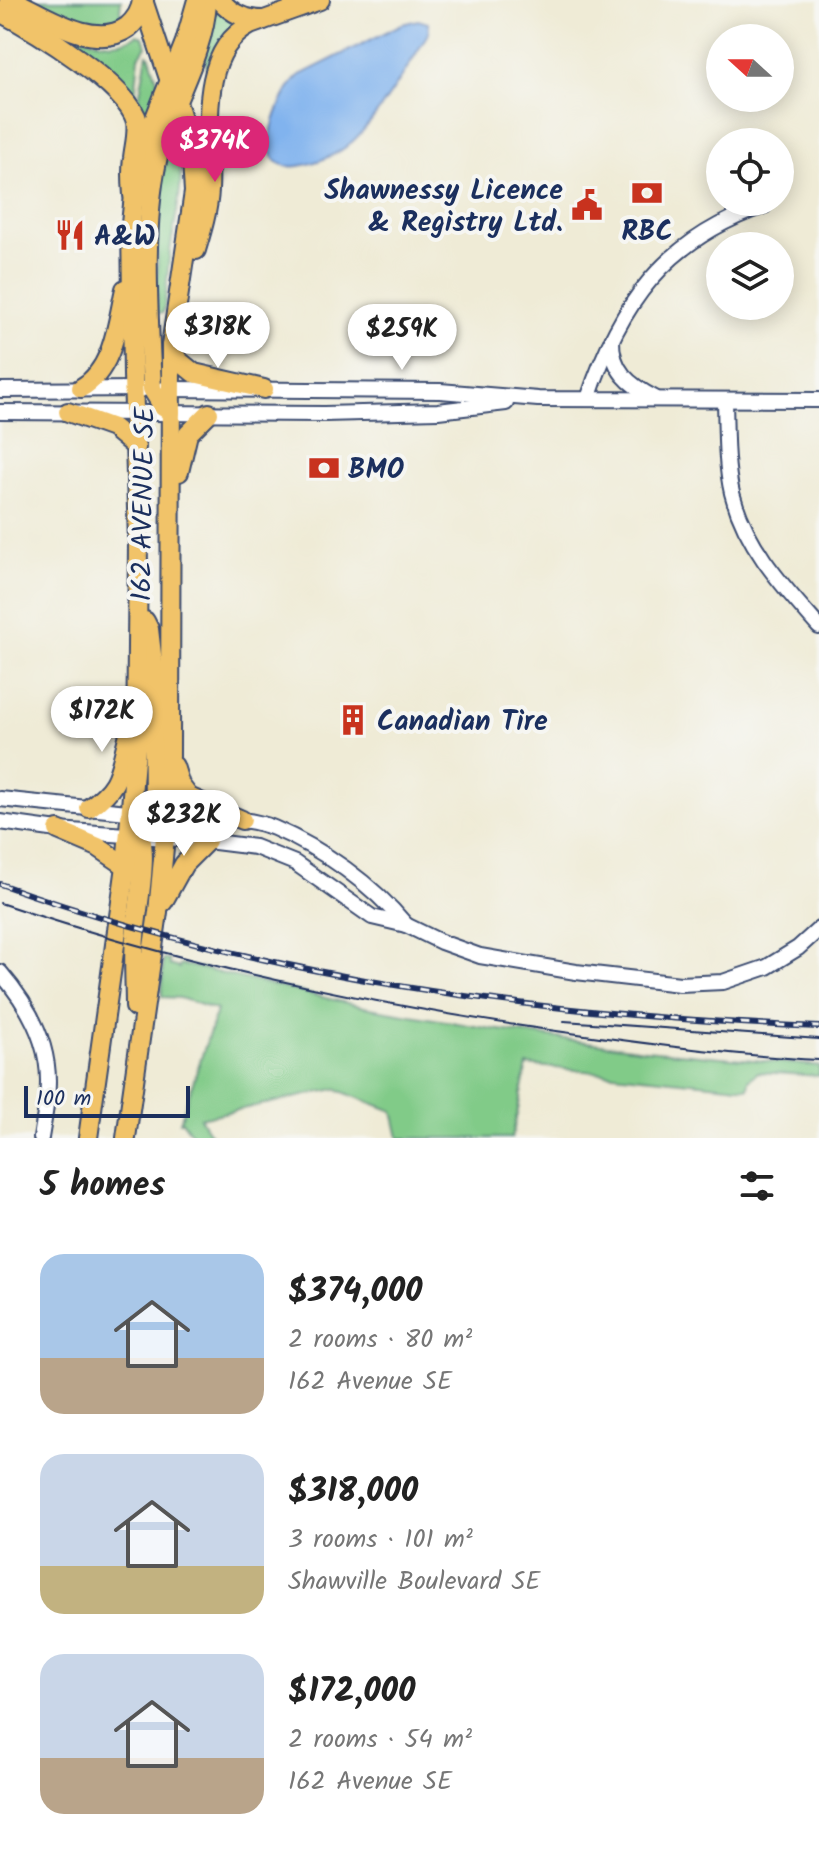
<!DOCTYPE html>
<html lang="en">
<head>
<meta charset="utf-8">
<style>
  :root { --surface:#fff; --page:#f6f6f6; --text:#222; --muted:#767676; --accent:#db2777 }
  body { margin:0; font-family:Kalam,sans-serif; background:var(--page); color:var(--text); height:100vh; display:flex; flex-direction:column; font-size:30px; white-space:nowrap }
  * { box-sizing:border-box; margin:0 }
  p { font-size:26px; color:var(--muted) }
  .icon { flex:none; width:44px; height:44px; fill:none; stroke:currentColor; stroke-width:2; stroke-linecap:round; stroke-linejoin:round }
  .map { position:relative; height:1138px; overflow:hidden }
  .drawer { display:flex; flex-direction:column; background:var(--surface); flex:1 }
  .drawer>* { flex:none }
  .needle { width:52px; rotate:291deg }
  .fabs { position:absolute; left:706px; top:24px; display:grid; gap:16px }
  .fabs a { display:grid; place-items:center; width:88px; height:88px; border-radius:50%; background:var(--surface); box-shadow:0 4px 20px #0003; font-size:40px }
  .scale { position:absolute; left:24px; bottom:20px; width:166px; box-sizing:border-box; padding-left:8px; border:4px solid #1b2f5e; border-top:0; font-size:22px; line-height:28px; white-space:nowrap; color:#1b2f5e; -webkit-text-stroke:6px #f6f6f2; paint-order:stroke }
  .price { position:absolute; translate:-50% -68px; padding:0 18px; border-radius:28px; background:#fff; color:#222; font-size:26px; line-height:52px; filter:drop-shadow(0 2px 4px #0008) }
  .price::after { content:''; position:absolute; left:50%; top:48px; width:24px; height:18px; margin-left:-12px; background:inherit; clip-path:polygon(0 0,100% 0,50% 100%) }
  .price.active { background:var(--accent); color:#fff }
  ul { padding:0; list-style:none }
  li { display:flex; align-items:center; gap:24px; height:200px; padding:0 40px }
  li span { display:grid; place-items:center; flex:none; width:224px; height:160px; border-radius:24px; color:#555 }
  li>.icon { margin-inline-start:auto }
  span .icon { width:96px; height:96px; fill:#fffc; stroke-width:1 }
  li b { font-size:34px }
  h2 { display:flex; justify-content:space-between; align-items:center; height:96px; padding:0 40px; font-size:34px }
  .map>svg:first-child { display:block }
  .green { fill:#81cb88; stroke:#4e7d73; stroke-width:2 }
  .water { fill:#81b3ee; stroke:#4e71a6; stroke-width:2 }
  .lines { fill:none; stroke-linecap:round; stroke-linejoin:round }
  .minor-casing { stroke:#3b4b70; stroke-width:18 }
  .major-casing { stroke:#3b4b70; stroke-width:22 }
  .highway-casing { stroke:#3b4b70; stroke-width:24 }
  .minor { stroke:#fff; stroke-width:14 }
  .major { stroke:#f1c369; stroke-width:18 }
  .highway { stroke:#f1c369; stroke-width:20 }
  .tram { stroke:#1b2f5e; stroke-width:2 }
  .rail-casing { stroke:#1b2f5e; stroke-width:6 }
  .rail { stroke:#f6f6f2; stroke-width:3; stroke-dasharray:9; stroke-linecap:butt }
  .labels { text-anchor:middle; stroke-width:8; stroke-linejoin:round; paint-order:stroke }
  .poi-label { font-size:28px; font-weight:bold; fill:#1b2f5e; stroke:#f6f6f2; text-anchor:start }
  .street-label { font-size:28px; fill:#1b2f5e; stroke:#f6f6f2 }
</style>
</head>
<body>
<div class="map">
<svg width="819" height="1138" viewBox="0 0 819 1138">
  <rect width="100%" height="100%" fill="#f6f6f2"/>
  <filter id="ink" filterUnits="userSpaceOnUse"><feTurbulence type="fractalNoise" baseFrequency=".0125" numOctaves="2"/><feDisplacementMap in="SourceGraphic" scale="16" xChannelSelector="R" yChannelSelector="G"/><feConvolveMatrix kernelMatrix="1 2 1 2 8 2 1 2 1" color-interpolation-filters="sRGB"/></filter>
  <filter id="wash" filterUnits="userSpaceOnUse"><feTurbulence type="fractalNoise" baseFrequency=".006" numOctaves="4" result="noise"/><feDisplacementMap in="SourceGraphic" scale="32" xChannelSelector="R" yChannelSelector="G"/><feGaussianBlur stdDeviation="1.8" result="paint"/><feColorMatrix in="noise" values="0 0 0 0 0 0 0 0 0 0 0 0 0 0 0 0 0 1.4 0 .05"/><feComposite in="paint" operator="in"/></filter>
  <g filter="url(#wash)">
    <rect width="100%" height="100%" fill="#efebd6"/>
    <!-- green -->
    <g class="green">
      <path d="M 36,0 L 121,0 L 120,11 L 125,19 C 96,35 62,13 36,0 Z"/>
      <polygon points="217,6 232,21 233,25 207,71 204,52 211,8"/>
      <path d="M 41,20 C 70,31 109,55 137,35 L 143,37 L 146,46 L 139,57 L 135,95 L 133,96 Z"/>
      <polygon points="147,54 150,57 159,86 149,112 145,112 138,104"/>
      <path d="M 175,134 C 188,185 175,210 169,258 C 167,276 167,295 163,313 L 157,313 L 158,206 L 170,135 Z"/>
      <polygon points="163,959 169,959 169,965 179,968 180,965 190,966 364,1007 492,1029 645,1050 819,1066 819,1076 758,1072 749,1080 748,1088 527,1065 512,1138 399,1138 393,1111 335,1089 200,1118 213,1138 195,1138 183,1122 180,1122 217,1010 180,998 162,997"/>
    </g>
    <!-- water -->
    <path class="water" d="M 418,20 L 428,23 L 429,32 C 412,61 373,127 347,146 C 334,157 286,178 274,158 C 262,138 284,88 300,75 L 402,24 Z"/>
  </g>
  <g filter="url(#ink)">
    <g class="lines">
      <defs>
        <g id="minor">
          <path d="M 612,339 C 611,370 629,385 655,398"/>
          <polyline points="164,389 440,391 538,399 819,400"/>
          <polyline points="0,390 143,389"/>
          <path d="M 588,399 C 619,305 665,239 764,206"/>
          <path d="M 725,401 C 726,431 725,463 732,493 C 746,547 783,586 819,627"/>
          <polyline points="0,412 324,414 438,411 506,403"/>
          <path d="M 0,799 C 57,805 114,811 171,816 C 204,819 242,815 274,828 C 323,849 372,884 406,925"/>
          <polyline points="0,822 58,830 207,841 255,847 295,863 372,917 406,925 441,942 480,956 576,972 680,984 723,982 767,967 798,948 819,929"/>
          <path d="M 0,972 C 26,1002 48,1040 48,1081 C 48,1100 44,1119 41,1138"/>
        </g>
        <g id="major">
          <path d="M 220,0 C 232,14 245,20 263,20"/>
          <path d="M 196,250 C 202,230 208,210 209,190 C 212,139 195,54 250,25 L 320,0"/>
          <polyline points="171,346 178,360 194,373 264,389"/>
          <path d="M 81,388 C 114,369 117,323 125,289"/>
          <polyline points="68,412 113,428 136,447"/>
          <path d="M 171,412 L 163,407 L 152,389 C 149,316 142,233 157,161 C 168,107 203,59 207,3"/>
          <polyline points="179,472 188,434 209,413"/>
          <polyline points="145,621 149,629 153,663 154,816 165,837"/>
          <polyline points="174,766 180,785 189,797 242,820"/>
          <path d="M 89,808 C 121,785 118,774 128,738"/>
          <path d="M 131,812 C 154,843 137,901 135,937 C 133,960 135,984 135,1007"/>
          <polyline points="58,830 98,847 126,866"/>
          <polyline points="163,902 184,864 207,841"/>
          <polyline points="88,1138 126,866 136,748 138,543 133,375 131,224 134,195 147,138 185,42 197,0"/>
          <polyline points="126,1138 158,912 165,837 170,756 171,346 194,192 191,145 143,0"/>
        </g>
        <g id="highway">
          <path d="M 10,0 C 42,14 94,52 128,27 C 136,20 142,11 143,0"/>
          <path d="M 0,11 C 33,28 129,86 137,122 C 139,134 135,147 134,158 C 132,171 133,183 134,195"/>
        </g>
      </defs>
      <!-- minor casing -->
      <use href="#minor" class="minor-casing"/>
      <!-- major casing -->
      <use href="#major" class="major-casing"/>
      <!-- highway casing -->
      <use href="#highway" class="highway-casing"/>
      <!-- minor -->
      <use href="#minor" class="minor"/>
      <!-- major -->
      <use href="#major" class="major"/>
      <!-- highway -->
      <use href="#highway" class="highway"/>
      <!-- tram -->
      <g class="tram">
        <path d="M 0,903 C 177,963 358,1002 542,1029 C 634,1042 726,1055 819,1060"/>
        <polyline points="564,1021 819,1039"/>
      </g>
      <defs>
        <path id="rail" d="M 0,884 C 266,979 538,1015 819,1027"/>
      </defs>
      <!-- rail casing -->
      <use href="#rail" class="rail-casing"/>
      <!-- rail -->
      <use href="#rail" class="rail"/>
    </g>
  </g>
  <!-- icons -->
  <defs>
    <symbol id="bank-bare" viewBox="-9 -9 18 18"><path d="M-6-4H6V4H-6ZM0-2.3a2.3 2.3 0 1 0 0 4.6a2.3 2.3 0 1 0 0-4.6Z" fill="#c8321e" stroke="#f6f6f2" stroke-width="2.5" paint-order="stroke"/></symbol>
    <symbol id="civic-bare" viewBox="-9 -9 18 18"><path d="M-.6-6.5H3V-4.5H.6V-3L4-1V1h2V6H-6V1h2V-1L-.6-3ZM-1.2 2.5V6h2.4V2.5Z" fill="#c8321e" stroke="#f6f6f2" stroke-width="2.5" paint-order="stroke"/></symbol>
    <symbol id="restaurant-bare" viewBox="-9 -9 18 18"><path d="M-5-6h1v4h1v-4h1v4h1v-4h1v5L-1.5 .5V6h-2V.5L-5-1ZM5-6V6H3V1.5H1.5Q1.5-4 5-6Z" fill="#c8321e" stroke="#f6f6f2" stroke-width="2.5" paint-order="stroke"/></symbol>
    <symbol id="building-bare" viewBox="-9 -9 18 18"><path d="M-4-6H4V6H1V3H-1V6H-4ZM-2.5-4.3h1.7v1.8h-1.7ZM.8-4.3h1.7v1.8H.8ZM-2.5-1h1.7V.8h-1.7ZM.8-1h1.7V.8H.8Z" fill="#c8321e" stroke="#f6f6f2" stroke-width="2.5" paint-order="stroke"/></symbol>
  </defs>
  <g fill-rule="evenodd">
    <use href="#bank-bare" x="625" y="171" width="44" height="44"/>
    <use href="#civic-bare" x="565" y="183" width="44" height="44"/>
    <use href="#restaurant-bare" x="48" y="213" width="44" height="44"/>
    <use href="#bank-bare" x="302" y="446" width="44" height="44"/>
    <use href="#building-bare" x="331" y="698" width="44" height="44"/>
  </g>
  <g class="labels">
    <!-- poi labels -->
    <g class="poi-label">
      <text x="563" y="199" text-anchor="end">Shawnessy Licence<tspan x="563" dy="32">&amp; Registry Ltd.</tspan></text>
      <text x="647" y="240" text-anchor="middle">RBC</text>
      <text x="94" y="245">A&amp;W</text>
      <text x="348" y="478">BMO</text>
      <text x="377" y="730">Canadian Tire</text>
    </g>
    <!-- street labels -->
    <g class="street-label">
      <text transform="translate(142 504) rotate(-89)" y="10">162 AVENUE SE</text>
    </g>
  </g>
</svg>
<div class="fabs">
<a><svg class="needle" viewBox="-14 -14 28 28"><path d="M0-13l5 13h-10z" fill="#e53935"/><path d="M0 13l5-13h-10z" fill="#767676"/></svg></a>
<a><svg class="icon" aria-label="locate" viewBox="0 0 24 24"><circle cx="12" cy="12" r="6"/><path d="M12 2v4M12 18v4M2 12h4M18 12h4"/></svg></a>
<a><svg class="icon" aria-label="layers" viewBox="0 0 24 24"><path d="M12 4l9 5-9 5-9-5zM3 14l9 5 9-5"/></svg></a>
</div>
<div class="scale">100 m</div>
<b class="price active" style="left:215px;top:184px">$374K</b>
<b class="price" style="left:218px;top:370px">$318K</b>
<b class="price" style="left:402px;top:372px">$259K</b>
<b class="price" style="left:102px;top:754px">$172K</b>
<b class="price" style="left:184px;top:858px">$232K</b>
</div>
<section class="drawer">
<h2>5 homes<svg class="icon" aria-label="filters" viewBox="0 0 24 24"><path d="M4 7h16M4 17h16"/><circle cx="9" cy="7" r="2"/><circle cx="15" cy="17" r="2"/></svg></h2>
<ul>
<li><span style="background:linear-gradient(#a9c7e8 65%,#b9a48a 0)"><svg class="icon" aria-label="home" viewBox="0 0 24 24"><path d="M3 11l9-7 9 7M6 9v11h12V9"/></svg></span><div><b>$374,000</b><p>2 rooms · 80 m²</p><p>162 Avenue SE</p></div></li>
<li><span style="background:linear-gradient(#c9d6e8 70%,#c2b280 0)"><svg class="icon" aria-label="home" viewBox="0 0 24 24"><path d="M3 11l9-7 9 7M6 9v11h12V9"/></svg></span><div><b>$318,000</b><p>3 rooms · 101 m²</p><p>Shawville Boulevard SE</p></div></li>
<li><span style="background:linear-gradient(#c9d6e8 65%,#b9a48a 0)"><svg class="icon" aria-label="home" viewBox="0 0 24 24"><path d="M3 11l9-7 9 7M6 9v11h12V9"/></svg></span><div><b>$172,000</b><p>2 rooms · 54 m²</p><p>162 Avenue SE</p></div></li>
</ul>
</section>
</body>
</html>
